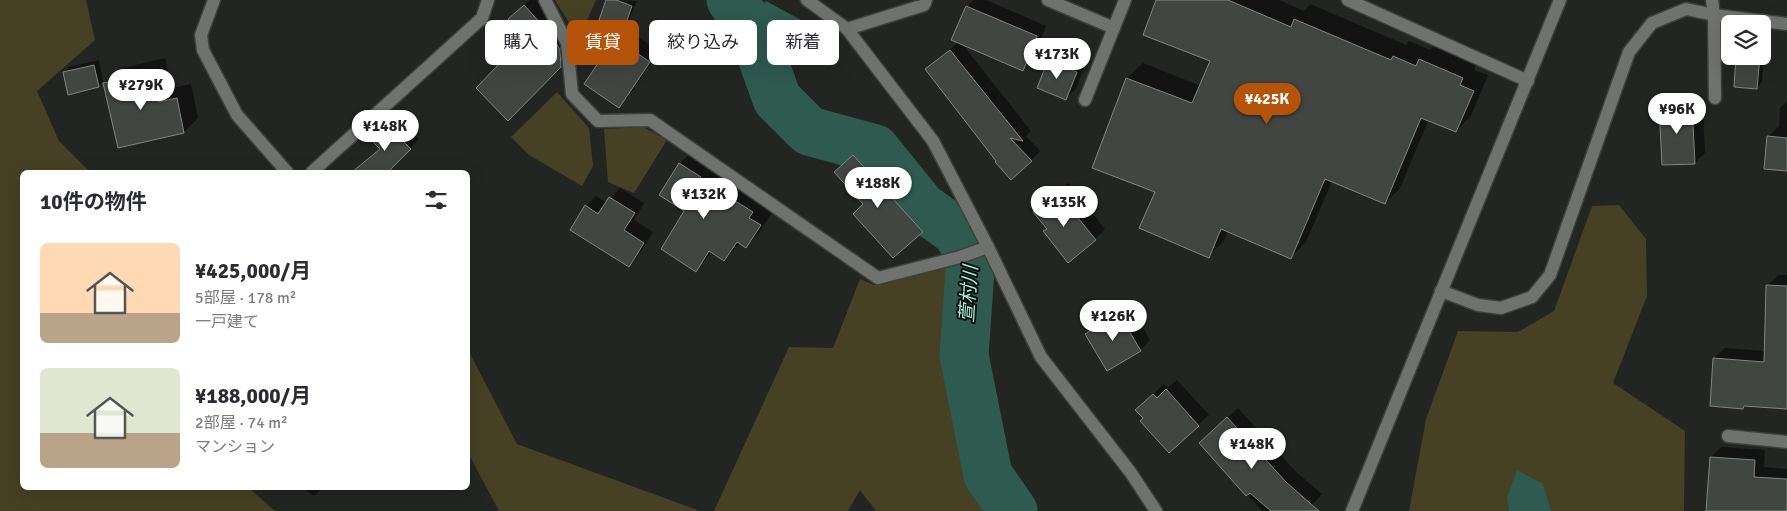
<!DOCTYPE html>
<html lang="ja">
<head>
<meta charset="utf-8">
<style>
  :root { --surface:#fff; --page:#f2f2f3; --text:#2b2b33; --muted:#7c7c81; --accent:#b45309 }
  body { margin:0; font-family:Signika,"Noto Sans JP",sans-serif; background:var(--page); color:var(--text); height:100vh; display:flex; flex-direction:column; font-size:19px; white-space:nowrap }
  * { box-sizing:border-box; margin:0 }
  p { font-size:16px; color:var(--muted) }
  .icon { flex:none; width:28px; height:28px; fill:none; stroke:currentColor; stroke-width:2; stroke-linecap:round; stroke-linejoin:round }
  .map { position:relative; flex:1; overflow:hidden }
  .sheet { position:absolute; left:20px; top:170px; width:450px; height:320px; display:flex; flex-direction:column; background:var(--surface); border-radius:8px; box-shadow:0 5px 20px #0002 }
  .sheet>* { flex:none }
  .guide { position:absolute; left:485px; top:20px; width:475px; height:45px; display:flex; gap:10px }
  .fabs { position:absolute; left:1721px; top:15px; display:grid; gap:10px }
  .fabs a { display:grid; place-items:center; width:50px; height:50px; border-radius:8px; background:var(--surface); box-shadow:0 5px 20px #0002; font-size:25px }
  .price { position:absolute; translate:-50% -42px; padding:0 11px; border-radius:18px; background:#fff; color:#222; font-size:16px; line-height:32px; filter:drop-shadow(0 1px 2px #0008) }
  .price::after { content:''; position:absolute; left:50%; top:30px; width:15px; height:11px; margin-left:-8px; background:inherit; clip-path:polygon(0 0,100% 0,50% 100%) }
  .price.on { background:var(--accent); color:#fff }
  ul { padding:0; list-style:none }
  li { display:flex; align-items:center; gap:15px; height:125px; padding:0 20px }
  li span { display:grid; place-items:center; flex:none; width:140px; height:100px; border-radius:8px; color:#555 }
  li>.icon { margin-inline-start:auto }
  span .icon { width:60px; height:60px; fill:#fffc; stroke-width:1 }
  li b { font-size:21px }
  h2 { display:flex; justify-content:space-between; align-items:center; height:60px; padding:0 20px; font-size:21px }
  .tag { padding:0 18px; border-radius:8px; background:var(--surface); box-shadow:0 5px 20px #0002; font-size:18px; line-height:45px }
  .tag.on { background:var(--accent); color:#fff }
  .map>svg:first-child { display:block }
  .green { fill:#464024 }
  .water { fill:#2e5a50 }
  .shadow { fill:#0007 }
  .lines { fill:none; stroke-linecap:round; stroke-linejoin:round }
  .river { stroke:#2e5a50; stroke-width:49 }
  .building { fill:#414643; stroke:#818683 }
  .minor-casing { stroke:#3e403d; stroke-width:15 }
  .minor { stroke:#6f726e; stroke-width:12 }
  .labels { text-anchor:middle; stroke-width:4; stroke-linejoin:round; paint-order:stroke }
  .water-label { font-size:19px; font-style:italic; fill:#a4f3e1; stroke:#0d0e0c }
</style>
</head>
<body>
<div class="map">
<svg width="1787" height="511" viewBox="0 0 1787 511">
  <rect width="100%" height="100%" fill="#222522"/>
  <!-- green -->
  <g class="green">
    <polygon points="0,0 86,0 95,40 37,91 59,141 90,172 22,172 22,488 249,488 275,511 0,511"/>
    <polygon points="555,0 596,0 579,39"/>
    <polygon points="557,92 589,128 593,166 582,186 529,155 511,137"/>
    <polygon points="643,127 667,140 634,193 608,182 604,129"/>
    <polygon points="1619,205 1646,239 1647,296 1613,383 1685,431 1684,511 1409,511 1426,419 1458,331 1518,332 1554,311 1592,206"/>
    <polygon points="959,264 956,381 983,485 1003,511 876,511 860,490 848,511 714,511 789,347 833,348 860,279 874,285"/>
    <polygon points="468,350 517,444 700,511 499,511 468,453"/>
  </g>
  <!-- water -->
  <g class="water">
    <polygon points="766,1 801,20 783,39 760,9"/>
    <polygon points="1517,470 1543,484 1551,511 1509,511 1507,498"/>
  </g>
  <!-- shadow -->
  <g class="shadow">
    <polygon points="530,0 539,0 563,27 571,56 508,119 526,38 520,9"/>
    <polygon points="608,0 637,1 628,22 623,27"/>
    <polygon points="973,0 986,0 1046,26 1033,59 1022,69 962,44 1031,131 1026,136 1040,151 1031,160 998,161 926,69 959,42 967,7"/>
    <polygon points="1159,0 1279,0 1304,11 1310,4 1406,45 1409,41 1430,50 1435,44 1477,62 1474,70 1488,75 1471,116 1456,131 1429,119 1400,188 1385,203 1332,181 1306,242 1291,257 1228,230 1224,241 1208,256 1156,191 1093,167 1127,78 1143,63 1201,86 1212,61"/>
    <polygon points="626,29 659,51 629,96 618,106 616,39"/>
    <polygon points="1762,50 1764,50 1762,82 1757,87 1737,56 1762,56"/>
    <polygon points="1059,51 1086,62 1076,89 1065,99 1049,61"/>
    <polygon points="165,58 172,88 191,84 198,118 184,132 104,83 119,69"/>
    <polygon points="99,60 103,81 98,86 64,72 69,67"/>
    <polygon points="1702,95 1705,153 1695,163 1663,161 1660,106 1671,96"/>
    <polygon points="1787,101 1787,169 1768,137 1779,126 1780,108"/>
    <polygon points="395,116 419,139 386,172 352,172 381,148 372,140"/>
    <polygon points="864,145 932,221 922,231 865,204 846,162"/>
    <polygon points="693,150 773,211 759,233 746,247 740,243 724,260 712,252 696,270 680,164"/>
    <polygon points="1068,183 1105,229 1095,239 1048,228 1035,212"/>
    <polygon points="620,188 644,203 634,220 653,232 639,255 629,265 586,206 596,196 607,203"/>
    <polygon points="1778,275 1787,275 1787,408 1746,405 1743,408 1714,358 1725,348 1765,351 1768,285"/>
    <polygon points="1130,304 1150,340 1140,350 1107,370 1086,334 1097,324"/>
    <polygon points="1177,380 1209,415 1169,451 1144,418 1147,400 1164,384 1168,388"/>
    <polygon points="1238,408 1296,472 1322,494 1307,511 1262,511 1201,443"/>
    <polygon points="1721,447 1765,450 1764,467 1787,469 1787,511 1707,511 1711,457"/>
    <polygon points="303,488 322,488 314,496"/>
  </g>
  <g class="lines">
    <!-- river -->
    <polyline class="river" points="731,0 751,26 777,99 809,131 875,149 922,207 957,232 971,257 964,355 988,475 1013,511"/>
  </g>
  <!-- building -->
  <g class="building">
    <polygon points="606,0 616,0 632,6 624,29 599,20"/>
    <polygon points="1156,0 1228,0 1291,27 1294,19 1391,60 1393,56 1416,66 1419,59 1463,78 1460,85 1474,91 1456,132 1421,118 1385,204 1325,179 1291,259 1221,229 1209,258 1139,228 1155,192 1092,168 1126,78 1192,103 1210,61 1143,35"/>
    <polygon points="524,5 553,37 560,50 561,67 508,121 476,88 524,38 508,19"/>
    <polygon points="966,6 1037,36 1023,71 951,40"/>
    <polygon points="615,38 650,62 619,108 584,84"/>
    <polygon points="950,50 1023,141 1010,138 1032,161 1011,180 995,162 996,161 925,69"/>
    <polygon points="1736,56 1760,56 1757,89 1734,87"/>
    <polygon points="1048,60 1077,72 1066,100 1037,88"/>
    <polygon points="94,65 99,87 68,95 63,72"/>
    <polygon points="151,72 158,102 177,98 184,133 118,148 103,83"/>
    <polygon points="1692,104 1695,164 1662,165 1659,106"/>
    <polygon points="386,124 411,149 388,172 352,172 380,149 371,140"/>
    <polygon points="1767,136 1787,138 1787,171 1764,169"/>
    <polygon points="853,155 923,232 893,258 853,214 863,204 834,172"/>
    <polygon points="679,163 701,177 700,179 753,212 749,218 761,225 746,248 737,242 724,261 709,251 696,272 661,249 684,211 659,195"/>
    <polygon points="1057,192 1096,240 1068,263 1043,231 1047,229 1033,212"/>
    <polygon points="609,197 635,213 624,230 644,243 629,267 570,230 585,205 598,214"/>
    <polygon points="1766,285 1787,286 1787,409 1744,406 1743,409 1710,406 1713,358 1764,362"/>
    <polygon points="1119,314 1141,351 1107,371 1085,334"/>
    <polygon points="1166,389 1199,426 1169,453 1140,421 1143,418 1135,410 1153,394 1157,398"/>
    <polygon points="1227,417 1286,482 1319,511 1271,511 1250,493 1246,496 1199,443"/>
    <polygon points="1710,457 1755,460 1754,477 1787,479 1787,511 1706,511"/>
  </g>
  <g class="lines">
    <defs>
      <g id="minor">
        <polyline points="214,0 201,35 203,50 237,115 287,172"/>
        <polyline points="545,0 567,43 572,94 598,121 650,120 878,278 960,257 988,247"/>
        <polyline points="807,0 847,29 933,141 988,247 1041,357 1131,473 1156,511"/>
        <polyline points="1048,0 1114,28"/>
        <polyline points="1348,0 1528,81"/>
        <polyline points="847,29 924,5 926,0"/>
        <polyline points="1715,98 1714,15 1787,24"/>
        <polyline points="1085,100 1125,0"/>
        <polyline points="312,172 482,18 488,0"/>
        <polyline points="1441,291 1478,305 1501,308 1532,297 1550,275 1629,52 1652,23 1686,9 1714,15 1712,0"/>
        <polyline points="1728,436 1787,442"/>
        <polyline points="1352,511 1560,0"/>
      </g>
    </defs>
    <!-- minor casing -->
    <use href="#minor" class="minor-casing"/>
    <!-- minor -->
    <use href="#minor" class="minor"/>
  </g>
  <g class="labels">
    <!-- water labels -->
    <g class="water-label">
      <text transform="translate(968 294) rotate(-86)" y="7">萱村川</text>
    </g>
  </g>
</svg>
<div class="fabs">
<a><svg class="icon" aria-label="layers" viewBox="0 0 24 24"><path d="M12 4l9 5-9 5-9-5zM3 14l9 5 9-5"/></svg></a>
</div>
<b class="price" style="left:1057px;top:80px">¥173K</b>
<b class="price" style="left:141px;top:111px">¥279K</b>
<b class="price on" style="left:1267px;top:125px">¥425K</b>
<b class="price" style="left:1677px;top:135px">¥96K</b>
<b class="price" style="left:385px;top:152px">¥148K</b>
<b class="price" style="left:878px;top:209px">¥188K</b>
<b class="price" style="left:704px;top:220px">¥132K</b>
<b class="price" style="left:1064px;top:228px">¥135K</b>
<b class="price" style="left:1113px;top:342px">¥126K</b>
<b class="price" style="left:1252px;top:470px">¥148K</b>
<div class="guide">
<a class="tag">購入</a>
<a class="tag on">賃貸</a>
<a class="tag">絞り込み</a>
<a class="tag">新着</a>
</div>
<section class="sheet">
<h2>10件の物件<svg class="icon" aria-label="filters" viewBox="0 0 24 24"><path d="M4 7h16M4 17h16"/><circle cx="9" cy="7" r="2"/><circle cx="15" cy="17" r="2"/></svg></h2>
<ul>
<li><span style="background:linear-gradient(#ffd9b3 70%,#b9a48a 0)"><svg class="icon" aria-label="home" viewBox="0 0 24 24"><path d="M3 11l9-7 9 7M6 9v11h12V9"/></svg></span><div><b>¥425,000/月</b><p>5部屋 · 178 m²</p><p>一戸建て</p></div></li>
<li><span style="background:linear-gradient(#dfe7d0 65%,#b9a48a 0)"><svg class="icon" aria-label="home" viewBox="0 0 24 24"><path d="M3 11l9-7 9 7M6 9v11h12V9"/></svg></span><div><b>¥188,000/月</b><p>2部屋 · 74 m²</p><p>マンション</p></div></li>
</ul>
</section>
</div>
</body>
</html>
